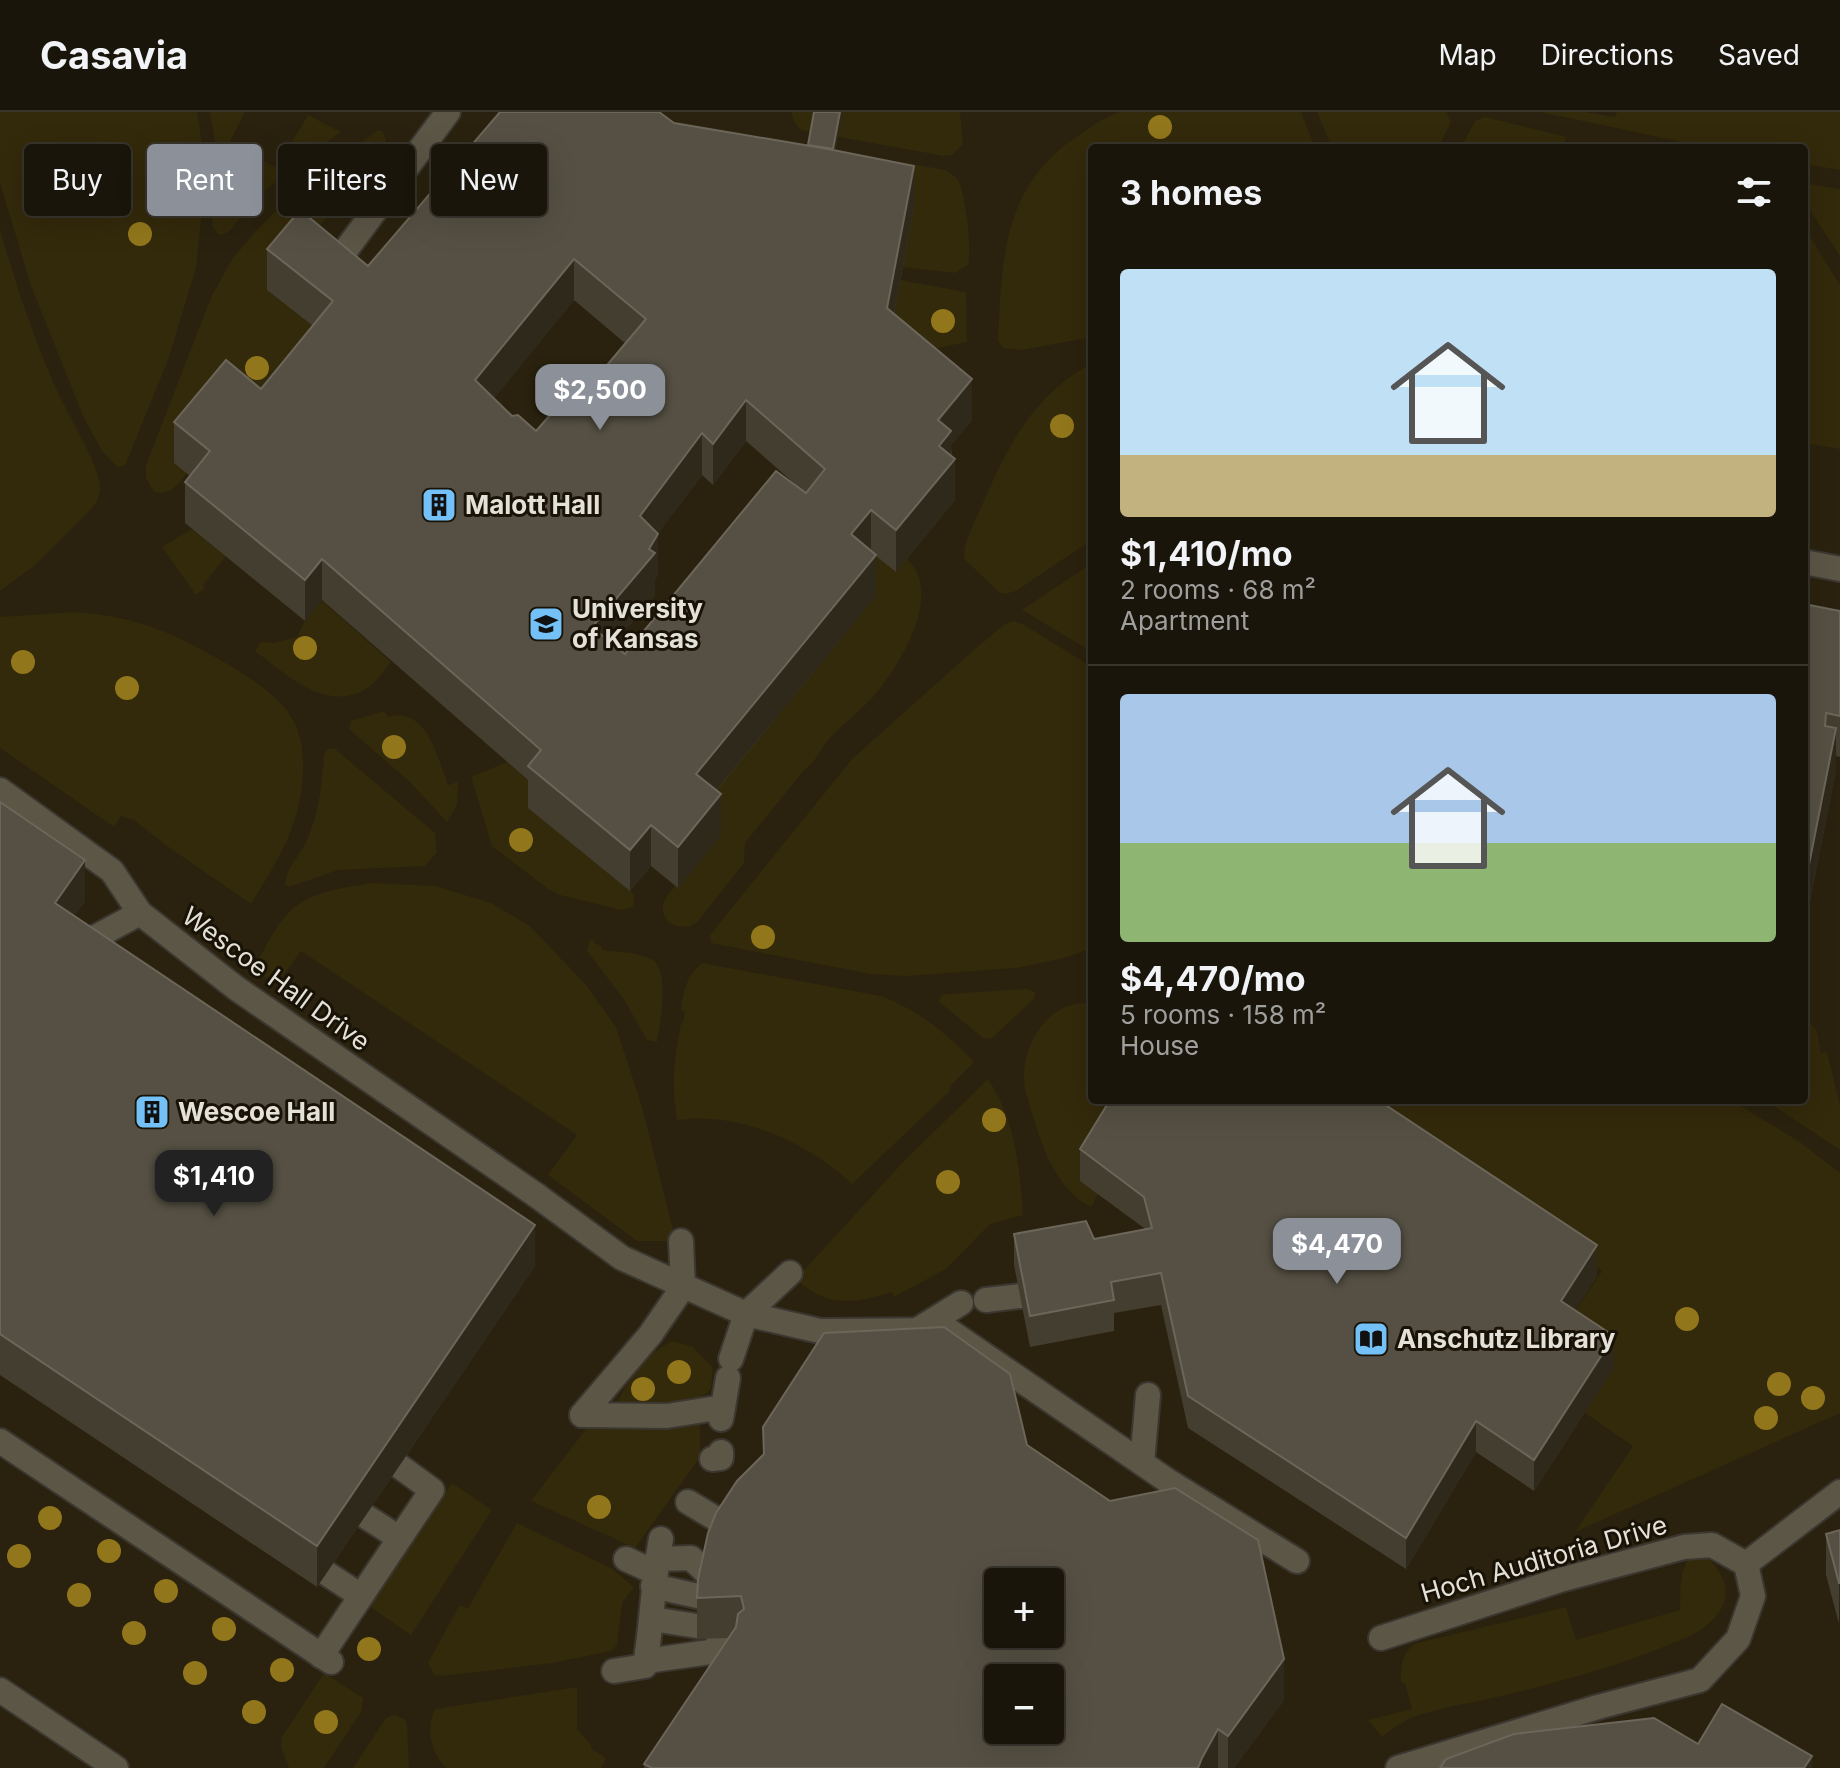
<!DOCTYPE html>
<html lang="en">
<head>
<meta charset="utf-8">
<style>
  :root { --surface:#19150b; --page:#221e14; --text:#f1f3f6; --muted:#9f9f9d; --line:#37342c; --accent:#8c9099 }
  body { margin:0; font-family:Inter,sans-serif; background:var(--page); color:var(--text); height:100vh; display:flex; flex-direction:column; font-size:30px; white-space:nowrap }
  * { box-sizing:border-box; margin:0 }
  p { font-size:26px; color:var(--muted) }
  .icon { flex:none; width:44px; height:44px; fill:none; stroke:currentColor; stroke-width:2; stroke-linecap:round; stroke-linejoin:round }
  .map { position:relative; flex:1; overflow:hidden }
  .drawer { position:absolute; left:1088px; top:32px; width:720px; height:960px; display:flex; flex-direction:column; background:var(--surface); border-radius:8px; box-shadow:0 8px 32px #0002,0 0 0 2px var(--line) }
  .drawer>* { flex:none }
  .top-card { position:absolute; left:24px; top:32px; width:760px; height:72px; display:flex; gap:16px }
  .buttons { position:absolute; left:984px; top:1456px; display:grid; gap:16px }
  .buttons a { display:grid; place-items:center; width:80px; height:80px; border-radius:8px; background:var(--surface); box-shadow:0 8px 32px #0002,0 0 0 2px var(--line); font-size:40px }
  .price { position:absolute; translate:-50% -68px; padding:0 18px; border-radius:16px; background:var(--accent); color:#fff; font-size:26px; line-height:52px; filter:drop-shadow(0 2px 4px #0008) }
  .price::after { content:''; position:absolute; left:50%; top:48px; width:24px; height:18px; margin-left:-12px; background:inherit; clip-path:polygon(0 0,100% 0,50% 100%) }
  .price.current { background:#222; color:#fff }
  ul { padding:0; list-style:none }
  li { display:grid; align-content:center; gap:16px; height:424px; padding:0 32px }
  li+li { border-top:2px solid var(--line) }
  li span { display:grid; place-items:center; height:248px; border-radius:8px; color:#555 }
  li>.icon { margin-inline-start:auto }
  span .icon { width:144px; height:144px; fill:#fffc; stroke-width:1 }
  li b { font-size:34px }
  h2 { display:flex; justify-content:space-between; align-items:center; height:96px; padding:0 32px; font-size:34px }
  .tag { padding:0 28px; border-radius:8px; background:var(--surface); box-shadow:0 8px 32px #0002,0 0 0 2px var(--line); font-size:28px; line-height:72px }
  .tag.current { background:var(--accent); color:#fff }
  header { display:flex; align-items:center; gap:48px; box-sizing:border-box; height:112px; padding:0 40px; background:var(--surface); border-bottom:2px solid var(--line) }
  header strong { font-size:38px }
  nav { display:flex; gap:44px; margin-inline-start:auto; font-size:28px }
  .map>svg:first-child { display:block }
  .built { fill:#2a220e; fill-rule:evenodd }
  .green { fill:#33290b }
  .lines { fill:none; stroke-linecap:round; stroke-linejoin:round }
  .service-casing { stroke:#3b3730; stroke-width:28 }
  .pedestrian-casing { stroke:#3b3730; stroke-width:28 }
  .minor-casing { stroke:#3b3730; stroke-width:28 }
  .service { stroke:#5b5646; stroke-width:24 }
  .pedestrian { stroke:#5b5646; stroke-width:24 }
  .minor { stroke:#5b5646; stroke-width:24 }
  .tree { fill:#91761c }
  .wall { fill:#443e31; fill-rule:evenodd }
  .shaded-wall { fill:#2f291c }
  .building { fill:#555043; stroke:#6c665a; stroke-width:2; fill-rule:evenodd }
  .labels { text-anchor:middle; stroke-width:6; stroke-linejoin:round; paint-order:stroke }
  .poi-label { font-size:26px; font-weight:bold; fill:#e4e1d8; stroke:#181306; text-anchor:start }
  .street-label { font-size:26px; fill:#e4e1d8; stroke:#181306 }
</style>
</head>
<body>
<header>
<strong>Casavia</strong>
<nav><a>Map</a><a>Directions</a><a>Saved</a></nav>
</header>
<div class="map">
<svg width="1840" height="1656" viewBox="0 0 1840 1656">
  <rect width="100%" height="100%" fill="#211c0f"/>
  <!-- built -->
  <path class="built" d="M 0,0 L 1840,0 L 1840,1656 L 0,1656 ZM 1092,36 L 1804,36 L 1804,988 L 1092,988 ZM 998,1470 L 1050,1470 L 1050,1522 L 998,1522 ZM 998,1566 L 1050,1566 L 1050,1618 L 998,1618 Z"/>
  <!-- green -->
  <g class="green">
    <polygon points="0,0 197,0 204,45 204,78 196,156 168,248 125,354 117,355 102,339 83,304 31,174 0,71"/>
    <path d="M 210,0 L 245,0 L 230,29 L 276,56 L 308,3 L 341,20 C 308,44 273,68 245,99 C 236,109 233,122 219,123 L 212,114 L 216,35 Z"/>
    <polygon points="791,0 960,0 963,32 952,43 944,44 801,18 795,11"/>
    <path d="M 1119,0 L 1301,0 L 1315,36 L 1092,36 L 1092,225 L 1022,238 L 1003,236 L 998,229 C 1002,147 1002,76 1076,25 C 1090,15 1104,6 1119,0 Z"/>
    <polygon points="1317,0 1446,0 1451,10 1438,36 1332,36"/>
    <polygon points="1540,0 1585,0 1615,5 1617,0 1840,0 1840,58 1804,52 1804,36 1711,36"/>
    <polygon points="1485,5 1566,25 1565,30 1555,36 1461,36 1475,9"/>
    <path d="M 377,19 L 382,19 L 386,28 L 384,34 L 268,178 L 333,230 L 175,350 L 187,361 C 177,373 171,384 154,380 L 146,366 L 146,353 L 212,183 L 233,146 L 255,120 L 303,72 Z"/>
    <path d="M 836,38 L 945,58 C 950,61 956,64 959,70 C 966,86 972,137 968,153 L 955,161 L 902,155 L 828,78 Z"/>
    <polygon points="1804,71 1840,77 1840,144 1804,89"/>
    <polygon points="1804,115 1840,173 1840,337 1804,331"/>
    <path d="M 0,119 C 16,171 32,222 54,272 C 64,297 99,351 100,374 C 101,382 97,390 92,396 L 35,453 L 0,479 Z"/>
    <polygon points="900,168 966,180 967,230 895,245 887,238"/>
    <path d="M 1092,251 L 1092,428 L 1016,479 L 1005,482 L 999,480 L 964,447 C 963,431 973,414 979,400 C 1005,339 1031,284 1092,251 Z"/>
    <polygon points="192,417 226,444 203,473 205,476 196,483 162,435"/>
    <path d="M 871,440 L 896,459 L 907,447 C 945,482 899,555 873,585 C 859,600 842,613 828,628 C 820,638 816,650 805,657 L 745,731 L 744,751 L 699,808 C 690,817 681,816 669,811 C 657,796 664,787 675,774 L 678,776 L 721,723 L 696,703 Z"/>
    <polygon points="1092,451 1092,540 1022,498"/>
    <path d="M 322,489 L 391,550 C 384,558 376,571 366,577 C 325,601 286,562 255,539 L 261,530 L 274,531 L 297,525 L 305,509 Z"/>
    <path d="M 74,500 C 134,504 170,519 222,549 C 244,562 268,576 285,596 C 300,615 304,636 303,659 C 301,714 279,746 251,792 L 167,734 L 134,708 L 121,704 L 114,715 L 0,636 L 0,505 Z"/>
    <polygon points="1014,509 1024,513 1092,555 1092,836 1064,846 1016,856 907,864 871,862 711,831 710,823 852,647 976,536 1005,512"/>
    <path d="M 384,599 L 388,605 C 426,593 438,646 448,673 L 458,670 L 457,693 L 447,710 L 410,670 L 349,617 L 351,609 Z"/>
    <path d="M 329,636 L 335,637 L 435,721 L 437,740 L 425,754 L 338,758 L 289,775 L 285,772 C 287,754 300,744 307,728 C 319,700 322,672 324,642 Z"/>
    <polygon points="507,650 541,679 529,696 634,782 633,795 621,798 560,783 548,777 492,734 471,665"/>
    <path d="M 372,771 L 435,774 L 491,791 L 530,814 L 586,873 L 616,915 L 642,995 L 676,1129 L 637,1129 L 548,1063 L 577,1023 L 301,839 L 283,864 L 266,866 L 253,859 C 288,790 295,783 372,771 Z"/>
    <path d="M 593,827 L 593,830 L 601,834 L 602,838 C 617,840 638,840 651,847 C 671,857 660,911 657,930 L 647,928 L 623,886 L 590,843 L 587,839 L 589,829 Z"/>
    <path d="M 702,851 L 881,884 C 917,897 948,922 974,950 L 951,973 L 949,980 L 852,1072 C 807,1030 739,999 677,1008 C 671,971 674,947 681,911 L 683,910 L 685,900 L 681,898 C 684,877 686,865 702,851 Z"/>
    <polygon points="1027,877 1035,880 1034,887 991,927 983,926 939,890 941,884 946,882"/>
    <path d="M 1080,891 L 1092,892 L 1092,988 L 1113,988 L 1098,1082 L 1091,1095 C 1055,1076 1042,1035 1031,998 C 1029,989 1024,978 1024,968 C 1023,934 1044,896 1080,891 Z"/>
    <polygon points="1804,905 1817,919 1821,941 1827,940 1840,993 1840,1038 1765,988 1804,988"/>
    <path d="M 988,967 C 1015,1007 1020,1056 1023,1103 L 990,1112 L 946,1157 L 894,1185 L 892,1180 C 853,1192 827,1196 796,1167 L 903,1050 Z"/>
    <polygon points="1346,988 1731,988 1800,1030 1840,1061 1840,1301 1575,1420 1633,1334 1585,1301 1614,1255 1561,1220 1602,1159"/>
    <path d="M 673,1229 L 693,1235 L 713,1256 L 711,1277 C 690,1299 646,1296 618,1290 C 626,1268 651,1237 673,1229 Z"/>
    <polygon points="592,1309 700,1311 700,1345 635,1436 531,1389"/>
    <polygon points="452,1371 492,1398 411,1523 369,1494"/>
    <polygon points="517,1411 613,1457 634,1475 622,1491 617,1533 611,1539 552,1551 442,1564 434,1563 428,1551 459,1494 468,1496"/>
    <path d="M 1693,1442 L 1705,1443 C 1730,1466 1735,1490 1706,1514 C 1692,1525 1672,1531 1656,1538 C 1605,1558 1551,1572 1497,1585 C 1471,1591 1444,1595 1419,1603 C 1405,1608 1393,1616 1382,1625 L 1368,1608 L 1412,1597 L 1405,1572 L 1401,1570 C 1401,1554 1401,1543 1414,1532 L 1566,1495 L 1576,1528 L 1680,1498 C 1681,1480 1678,1455 1693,1442 Z"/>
    <polygon points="324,1561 363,1586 361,1600 324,1656 289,1656 281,1635 282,1625"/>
    <path d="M 577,1575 L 577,1617 L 590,1632 L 592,1637 L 606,1646 L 601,1656 L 446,1656 C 431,1640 425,1618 435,1597 Z"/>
    <polygon points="395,1603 404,1607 407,1612 409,1656 353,1656 386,1606"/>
  </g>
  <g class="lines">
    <defs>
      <g id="service">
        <polyline points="331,158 448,0"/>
        <polyline points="1804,450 1840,457"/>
        <polyline points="0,678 112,759 140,801 236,876 536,1083"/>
        <polyline points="78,840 90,828 140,801"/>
        <polyline points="1381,1526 1560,1468 1684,1435 1712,1433 1746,1452 1840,1380"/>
        <polyline points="1398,1656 1598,1595 1700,1568 1738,1527 1753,1484 1746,1452"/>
      </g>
      <g id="pedestrian">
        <polyline points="536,1083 622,1146 746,1202 820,1219 948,1218 1168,1369 1297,1449"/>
        <polyline points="986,1188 1020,1184"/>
        <polyline points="919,1217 961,1191"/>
        <polyline points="731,1247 746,1202 790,1161"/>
        <polyline points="582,1303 650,1223 683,1175 681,1129"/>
        <polyline points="582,1303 667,1304 723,1295"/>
        <polyline points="721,1307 728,1266"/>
        <polyline points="0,1329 331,1550"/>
        <polyline points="712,1347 721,1346 721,1340"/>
        <polyline points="1142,1351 1148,1283"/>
        <polyline points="688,1390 723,1411 737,1398"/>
        <polyline points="365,1404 399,1426"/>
        <polyline points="626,1447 654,1460"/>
        <polyline points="657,1447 691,1446 708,1462"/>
        <polyline points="326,1461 361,1484"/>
        <polyline points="653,1474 702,1485"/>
        <polyline points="652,1507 697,1514"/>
        <polyline points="321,1544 432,1378 399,1354"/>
        <polyline points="646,1549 717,1539 719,1526"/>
        <path d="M 614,1559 L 645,1554 C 652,1511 653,1469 661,1427"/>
      </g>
      <polyline id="minor" points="0,1578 116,1656"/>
    </defs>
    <!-- service casing -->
    <use href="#service" class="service-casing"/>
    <!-- pedestrian casing -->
    <use href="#pedestrian" class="pedestrian-casing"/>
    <!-- minor casing -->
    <use href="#minor" class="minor-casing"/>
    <!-- service -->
    <use href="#service" class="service"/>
    <!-- pedestrian -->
    <use href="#pedestrian" class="pedestrian"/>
    <!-- minor -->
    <use href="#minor" class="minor"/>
  </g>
  <!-- trees -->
  <g class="tree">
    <circle cx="1160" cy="15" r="12"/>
    <circle cx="140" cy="122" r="12"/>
    <circle cx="943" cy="209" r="12"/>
    <circle cx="257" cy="256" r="12"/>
    <circle cx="1062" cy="314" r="12"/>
    <circle cx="305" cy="536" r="12"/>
    <circle cx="23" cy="550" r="12"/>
    <circle cx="127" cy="576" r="12"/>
    <circle cx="394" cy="635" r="12"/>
    <circle cx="521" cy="728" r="12"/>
    <circle cx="763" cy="825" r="12"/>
    <circle cx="994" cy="1008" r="12"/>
    <circle cx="948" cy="1070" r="12"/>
    <circle cx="1687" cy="1207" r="12"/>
    <circle cx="679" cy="1260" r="12"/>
    <circle cx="1779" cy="1272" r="12"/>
    <circle cx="643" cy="1277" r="12"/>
    <circle cx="1813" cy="1286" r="12"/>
    <circle cx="1766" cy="1306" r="12"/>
    <circle cx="599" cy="1395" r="12"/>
    <circle cx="50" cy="1406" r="12"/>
    <circle cx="109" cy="1439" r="12"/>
    <circle cx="19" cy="1444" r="12"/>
    <circle cx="166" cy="1479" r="12"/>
    <circle cx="79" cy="1483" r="12"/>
    <circle cx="224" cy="1517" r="12"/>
    <circle cx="134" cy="1521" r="12"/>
    <circle cx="369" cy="1537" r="12"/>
    <circle cx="282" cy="1558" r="12"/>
    <circle cx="195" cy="1561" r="12"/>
    <circle cx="254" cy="1600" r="12"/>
    <circle cx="326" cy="1610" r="12"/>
  </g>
  <!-- wall -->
  <g class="wall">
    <path d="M 674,11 L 836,38 L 914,96 L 894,202 L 972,308 L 951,333 L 955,388 L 896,460 L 876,444 L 876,484 L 717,678 L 721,723 L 678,776 L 651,754 L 630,779 L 528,696 L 528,668 L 322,488 L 305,509 L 185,411 L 185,370 L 190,364 L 174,351 L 174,310 L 261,277 L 313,214 L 267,178 L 267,137 L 368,154 ZM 574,188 L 626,232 L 581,284 L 536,319 L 512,304 L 494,286 ZM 746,329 L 803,379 L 625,542 L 613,532 L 655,483 L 655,467 L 658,463 L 658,421 L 702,363 L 713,373 Z"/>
    <polygon points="1804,492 1840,499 1840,645 1836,644 1836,658 1804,819"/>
    <polygon points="0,690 85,789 74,804 535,1154 317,1475 0,1263"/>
    <polygon points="1080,1037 1597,1164 1575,1198 1614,1255 1534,1379 1476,1340 1406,1457 1188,1316 1161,1193 1114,1201 1114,1219 1030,1235 1014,1153 1014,1122 1094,1127 1144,1118 1144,1116 1080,1069"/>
    <polygon points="763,1315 1027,1333 1284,1588 1234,1656 644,1656 644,1652 729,1526 697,1527 697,1486 763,1344"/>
    <polygon points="1840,1418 1839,1512 1826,1463 1826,1422"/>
  </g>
  <!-- shaded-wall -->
  <g class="shaded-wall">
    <polygon points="840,0 843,0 828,78 828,61"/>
    <polygon points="914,54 914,96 887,238 887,196"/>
    <polygon points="574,147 574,188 475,310 475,268"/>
    <polygon points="972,267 972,308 951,333 951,351 955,347 955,388 896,460 896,418 938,308"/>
    <polygon points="746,288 746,329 713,373 713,332"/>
    <polygon points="702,321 702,363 640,445 640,404"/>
    <polygon points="871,398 871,440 851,422"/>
    <polygon points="658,422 658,463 655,467 655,483 592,556 592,515 649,437"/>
    <polygon points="876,443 876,484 696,703 696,662"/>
    <polygon points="322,447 322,488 305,509 305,468"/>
    <polygon points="1836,616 1836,658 1804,819 1804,778"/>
    <polygon points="721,682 721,723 678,776 678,735"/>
    <polygon points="651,713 651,754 630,779 630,738"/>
    <polygon points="85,748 85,789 55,832 55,791"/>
    <polygon points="535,1113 535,1154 317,1475 317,1434"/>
    <polygon points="1597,1133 1597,1164 1561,1220 1561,1189"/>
    <polygon points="1614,1224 1614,1255 1534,1379 1534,1348"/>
    <polygon points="1476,1309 1476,1340 1406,1457 1406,1426"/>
    <polygon points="1839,1471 1840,1471 1839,1512"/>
    <polygon points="1284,1547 1284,1588 1234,1656 1228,1656 1228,1624"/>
    <polygon points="1218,1617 1218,1656 1198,1656 1202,1646"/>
    <polygon points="1812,1644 1812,1656 1804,1656"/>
  </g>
  <!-- building -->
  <g class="building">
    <path d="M 500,0 L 659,0 L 674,11 L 828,37 L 914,54 L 887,196 L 972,267 L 938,308 L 951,319 L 939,334 L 955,347 L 896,418 L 871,398 L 851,422 L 876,443 L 696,662 L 721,682 L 678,735 L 651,713 L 630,738 L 528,654 L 541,638 L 322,447 L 305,468 L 185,370 L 210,339 L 174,310 L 226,248 L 261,277 L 333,189 L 267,137 L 300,98 L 368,154 ZM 574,147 L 646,207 L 581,284 L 574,276 L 536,319 L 518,303 L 512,304 L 475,268 ZM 746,288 L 825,357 L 806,381 L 776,359 L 625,542 L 592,515 L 655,441 L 649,437 L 658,422 L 640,404 L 702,321 L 713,332 Z"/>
    <polygon points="814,0 840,0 833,37 808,33"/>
    <polygon points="1804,492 1840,499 1840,604 1826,601 1825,614 1836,616 1804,778"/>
    <polygon points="0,690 85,748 55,791 535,1113 317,1434 0,1222"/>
    <polygon points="1110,988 1378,988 1597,1133 1561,1189 1614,1224 1534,1348 1476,1309 1406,1426 1188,1284 1161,1161 1111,1170 1114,1188 1030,1204 1014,1122 1086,1109 1094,1127 1152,1116 1144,1085 1080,1037"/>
    <path d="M 944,1215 L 1010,1262 L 1027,1333 L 1110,1389 L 1175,1376 L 1258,1428 L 1284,1547 L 1228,1624 L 1218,1617 L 1202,1646 L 1198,1656 L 652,1656 L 644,1652 L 736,1515 L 738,1502 L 744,1497 L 741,1484 L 697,1486 L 698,1467 L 708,1421 L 716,1401 L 737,1369 L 764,1342 L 763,1315 L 824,1221 ZM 998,1470 L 1050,1470 L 1050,1522 L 998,1522 ZM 998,1566 L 1050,1566 L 1050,1618 L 998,1618 Z"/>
    <polygon points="1840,1418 1840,1471 1839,1471 1826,1422"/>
    <polygon points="1722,1592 1812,1644 1804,1656 1440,1656 1446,1647 1514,1622 1654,1606 1698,1632"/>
  </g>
  <!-- icons -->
  <defs>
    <symbol id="building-square" viewBox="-11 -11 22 22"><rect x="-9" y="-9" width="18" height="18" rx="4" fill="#73c1f6" stroke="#181306"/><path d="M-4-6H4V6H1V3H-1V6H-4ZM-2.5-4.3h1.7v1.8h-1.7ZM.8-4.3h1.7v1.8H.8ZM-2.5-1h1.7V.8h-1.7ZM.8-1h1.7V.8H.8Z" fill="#111"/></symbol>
    <symbol id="university-square" viewBox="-11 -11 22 22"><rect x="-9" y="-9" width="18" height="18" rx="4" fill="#73c1f6" stroke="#181306"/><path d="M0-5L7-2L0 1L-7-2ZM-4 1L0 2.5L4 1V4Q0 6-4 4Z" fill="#111"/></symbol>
    <symbol id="library-square" viewBox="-11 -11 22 22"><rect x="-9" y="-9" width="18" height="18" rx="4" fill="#73c1f6" stroke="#181306"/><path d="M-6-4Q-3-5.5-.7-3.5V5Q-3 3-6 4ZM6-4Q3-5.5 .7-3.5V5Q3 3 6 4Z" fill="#111"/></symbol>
  </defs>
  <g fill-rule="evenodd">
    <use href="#building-square" x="419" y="373" width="40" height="40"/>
    <use href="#university-square" x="526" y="492" width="40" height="40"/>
    <use href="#building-square" x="132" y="980" width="40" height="40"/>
    <use href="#library-square" x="1351" y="1207" width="40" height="40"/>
  </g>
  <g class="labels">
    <!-- poi labels -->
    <g class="poi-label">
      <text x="465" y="402">Malott Hall</text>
      <text x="572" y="506">University<tspan x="572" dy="30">of Kansas</tspan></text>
      <text x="178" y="1009">Wescoe Hall</text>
      <text x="1397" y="1236">Anschutz Library</text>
    </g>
    <!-- street labels -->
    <g class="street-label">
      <text transform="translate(276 867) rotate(36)" y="9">Wescoe Hall Drive</text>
      <text transform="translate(1544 1447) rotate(-16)" y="9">Hoch Auditoria Drive</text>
    </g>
  </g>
</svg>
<div class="buttons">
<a>+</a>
<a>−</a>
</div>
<b class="price" style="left:600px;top:320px">$2,500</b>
<b class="price current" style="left:214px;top:1106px">$1,410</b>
<b class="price" style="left:1337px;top:1174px">$4,470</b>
<div class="top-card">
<a class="tag">Buy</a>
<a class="tag current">Rent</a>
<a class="tag">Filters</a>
<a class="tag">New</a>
</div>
<section class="drawer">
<h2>3 homes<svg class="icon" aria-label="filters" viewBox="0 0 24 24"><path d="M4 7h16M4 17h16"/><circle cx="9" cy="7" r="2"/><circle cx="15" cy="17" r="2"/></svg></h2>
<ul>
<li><span style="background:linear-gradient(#bfe0f5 75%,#c2b280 0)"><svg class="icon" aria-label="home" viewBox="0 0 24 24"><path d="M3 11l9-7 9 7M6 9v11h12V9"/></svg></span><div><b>$1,410/mo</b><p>2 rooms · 68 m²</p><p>Apartment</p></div></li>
<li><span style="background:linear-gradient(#a9c7e8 60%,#8fb573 0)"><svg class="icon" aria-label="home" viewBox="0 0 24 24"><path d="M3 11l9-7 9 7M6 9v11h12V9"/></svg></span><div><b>$4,470/mo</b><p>5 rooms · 158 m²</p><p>House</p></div></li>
</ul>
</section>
</div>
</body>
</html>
